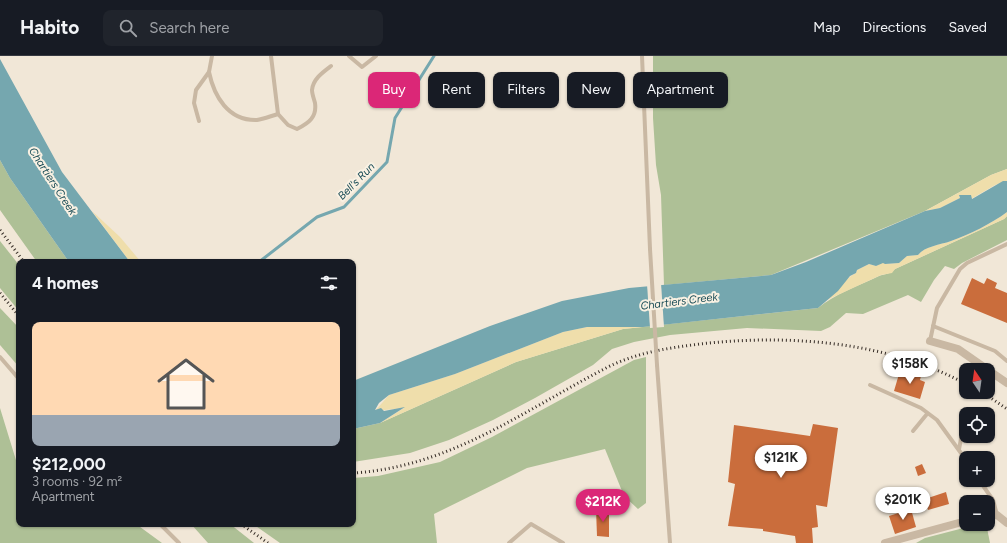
<!DOCTYPE html>
<html lang="en">
<head>
<meta charset="utf-8">
<style>
  :root { --surface:#171b24; --page:#20242c; --text:#f1f3f6; --muted:#9ea1a6; --line:#363941; --accent:#db2777 }
  body { margin:0; font-family:Figtree,sans-serif; background:var(--page); color:var(--text); height:100vh; display:flex; flex-direction:column; font-size:15px; white-space:nowrap }
  * { box-sizing:border-box; margin:0 }
  p { font-size:13px; color:var(--muted) }
  .icon { flex:none; width:22px; height:22px; fill:none; stroke:currentColor; stroke-width:2; stroke-linecap:round; stroke-linejoin:round }
  .map { position:relative; flex:1; overflow:hidden }
  .panel { position:absolute; left:16px; top:203px; width:340px; height:268px; display:flex; flex-direction:column; background:var(--surface); border-radius:8px; box-shadow:0 1px 3px #0004 }
  .panel>* { flex:none }
  .hud { position:absolute; left:368px; top:16px; width:380px; height:36px; display:flex; gap:8px }
  .needle { width:26px; rotate:347deg }
  .controls { position:absolute; left:959px; top:307px; display:grid; gap:8px }
  .controls a { display:grid; place-items:center; width:36px; height:36px; border-radius:8px; background:var(--surface); box-shadow:0 1px 3px #0004; font-size:20px }
  .price { position:absolute; translate:-50% -34px; padding:0 9px; border-radius:14px; background:#fff; color:#222; font-size:13px; line-height:26px; filter:drop-shadow(0 1px 2px #0008) }
  .price::after { content:''; position:absolute; left:50%; top:24px; width:12px; height:9px; margin-left:-6px; background:inherit; clip-path:polygon(0 0,100% 0,50% 100%) }
  .price.active { background:var(--accent); color:#fff }
  ul { padding:0; list-style:none }
  li { display:grid; align-content:center; gap:8px; height:212px; padding:0 16px }
  li+li { border-top:1px solid var(--line) }
  li span { display:grid; place-items:center; height:124px; border-radius:8px; color:#555 }
  li>.icon { margin-inline-start:auto }
  span .icon { width:72px; height:72px; fill:#fffc; stroke-width:1 }
  li b { font-size:17px }
  h2 { display:flex; justify-content:space-between; align-items:center; height:48px; padding:0 16px; font-size:17px }
  .chip { padding:0 14px; border-radius:8px; background:var(--surface); box-shadow:0 1px 3px #0004; font-size:14px; line-height:36px }
  .chip.active { background:var(--accent); color:#fff }
  header { display:flex; align-items:center; gap:24px; box-sizing:border-box; height:56px; padding:0 20px; background:var(--surface); border-bottom:1px solid var(--line) }
  header strong { font-size:19px }
  nav { display:flex; gap:22px; margin-inline-start:auto; font-size:14px }
  .search { width:280px; height:36px; background:var(--page); display:flex; align-items:center; gap:10px; box-sizing:border-box; padding:0 14px; border-radius:8px; color:var(--muted); font-size:15px }
  .map>svg:first-child { display:block }
  .green { fill:#aec096 }
  .sand { fill:#efdeab }
  .water { fill:#75a7af }
  .pier { fill:#f1e7d7 }
  .lines { fill:none; stroke-linecap:round; stroke-linejoin:round }
  .stream { stroke:#75a7af; stroke-width:3 }
  .building { fill:#ca6d3c }
  .lane { stroke:#c9b8a3; stroke-width:4 }
  .street { stroke:#c9b8a3; stroke-width:8 }
  .rail { stroke:#342b25; stroke-width:3; stroke-dasharray:1 3; stroke-linecap:butt }
  .lane-bridge { stroke:#c9b8a3; stroke-width:4 }
  .labels { text-anchor:middle; stroke-width:4; stroke-linejoin:round; paint-order:stroke }
  .water-label { font-size:11px; font-style:italic; fill:#1a4c56; stroke:#f9f1e3 }
</style>
</head>
<body>
<header>
<strong>Habito</strong>
<div class="search"><svg class="icon" aria-label="search" viewBox="0 0 24 24"><circle cx="10" cy="10" r="6"/><path d="M15 15l6 6"/></svg>Search here</div>
<nav><a>Map</a><a>Directions</a><a>Saved</a></nav>
</header>
<div class="map">
<svg width="1007" height="487" viewBox="0 0 1007 487">
  <rect width="100%" height="100%" fill="#f1e7d7"/>
  <!-- green -->
  <g class="green">
    <polygon points="653,0 1007,0 1007,113 991,119 925,155 771,219 664,229 661,139 656,109 653,62"/>
    <polygon points="0,104 10,122 69,206 37,206 0,154"/>
    <path d="M 1007,160 L 1007,184 L 962,207 L 954,213 L 945,210 L 934,224 L 921,246 L 908,239 L 863,258 L 846,257 L 830,271 L 821,275 L 747,272 L 670,279 L 634,286 L 612,293 L 593,309 L 535,342 L 493,364 L 449,384 L 410,397 L 353,406 L 353,373 L 380,367 L 516,306 L 623,273 L 818,252 C 835,238 858,230 879,220 C 885,218 890,218 895,213 L 1004,163 Z"/>
    <polygon points="0,185 19,209 19,255 0,232"/>
    <polygon points="0,252 19,272 19,311 0,289"/>
    <polygon points="646,301 646,447 638,453 624,440 605,393 527,412 434,458 437,487 280,487 253,468 353,468 353,422 378,420 440,406 492,381 634,304"/>
    <polygon points="0,352 19,414 19,468 136,468 162,487 0,487"/>
    <polygon points="191,468 230,468 254,487 208,487"/>
    <polygon points="979,468 987,472 990,487 916,487 925,482"/>
  </g>
  <!-- sand -->
  <g class="sand">
    <polygon points="1007,113 1007,125 995,129 971,143 959,140 960,142 940,152 925,155 991,119"/>
    <polygon points="92,155 120,181 141,206 130,206"/>
    <path d="M 1007,156 L 1007,160 L 1004,163 L 895,213 L 892,217 L 881,219 L 827,244 C 837,236 845,222 856,217 L 857,214 L 869,208 L 876,210 L 883,206 L 885,208 L 899,207 L 907,200 L 918,199 C 925,190 940,189 951,185 C 970,178 991,168 1007,156 Z"/>
    <polygon points="587,271 643,271 623,273 516,306 380,367 404,352 375,355 389,339 455,318 563,276"/>
  </g>
  <!-- water -->
  <g class="water">
    <polygon points="0,3 62,116 130,206 69,206 10,122 0,104"/>
    <path d="M 1003,125 L 1007,125 L 1007,156 C 991,168 970,178 951,185 C 940,189 925,190 918,199 L 907,200 L 899,207 L 885,208 L 883,207 L 876,210 L 869,208 L 857,214 L 856,217 L 850,220 L 838,235 L 818,252 L 643,271 L 587,271 L 563,276 L 455,318 L 389,339 L 379,347 L 375,354 L 381,352 L 384,355 L 405,351 L 380,367 L 353,373 L 353,325 L 490,270 L 562,245 L 629,232 L 771,219 L 806,206 L 925,155 L 940,152 L 960,142 L 959,139 L 971,139 L 972,143 Z"/>
  </g>
  <!-- pier -->
  <polygon class="pier" points="661,227 664,271 650,272 647,228"/>
  <g class="lines">
    <!-- stream -->
    <polyline class="stream" points="259,206 317,161 344,151 387,106 395,62 434,0"/>
  </g>
  <!-- building -->
  <g class="building">
    <polygon points="972,222 984,228 987,222 997,227 995,232 1007,237 1007,267 961,248"/>
    <polygon points="904,314 921,320 920,324 925,326 920,343 894,335 899,318 903,319"/>
    <polygon points="813,368 838,372 827,451 816,449 818,471 812,472 813,487 796,487 795,480 763,475 763,473 728,470 735,428 728,426 734,369 810,380"/>
    <polygon points="922,408 926,417 918,420 915,411"/>
    <polygon points="946,436 949,448 928,454 925,443"/>
    <polygon points="596,453 609,453 609,481 597,480"/>
    <polygon points="911,453 916,471 895,478 889,460"/>
  </g>
  <g class="lines">
    <!-- lane -->
    <g class="lane">
      <path d="M 271,0 L 278,58 L 288,69 L 297,73 C 309,67 317,61 315,47 C 314,43 312,38 312,34 C 313,23 323,16 331,10"/>
      <polyline points="349,0 362,11 376,0"/>
      <polyline points="642,0 650,193"/>
      <path d="M 209,16 C 214,40 228,65 257,64 C 263,63 271,60 278,58"/>
      <polyline points="199,65 194,47 196,34 209,16 212,0"/>
      <polyline points="933,270 995,295 1007,305"/>
      <polyline points="930,285 937,252 960,213 967,207 1007,188"/>
      <polyline points="0,301 19,323"/>
      <polyline points="657,309 670,487"/>
      <polyline points="870,329 921,352 937,364 966,404"/>
      <polyline points="913,375 927,358"/>
      <polyline points="959,393 964,368"/>
      <polyline points="979,424 993,444 997,459"/>
      <polyline points="160,468 179,487"/>
      <polyline points="509,487 531,468 563,487"/>
    </g>
    <!-- street -->
    <g class="street">
      <polyline points="930,285 958,293 988,314"/>
      <polyline points="988,314 1007,327"/>
      <polyline points="988,460 997,459 1007,467"/>
      <polyline points="885,487 966,465"/>
    </g>
    <!-- rail -->
    <g class="rail">
      <polyline points="0,174 24,206"/>
      <polyline points="0,237 19,260"/>
      <polyline points="982,336 1007,353"/>
      <path d="M 353,417 C 450,411 523,355 606,312 C 635,297 667,292 700,288 C 789,278 886,285 966,328"/>
      <polyline points="241,468 268,487"/>
    </g>
    <!-- lane-bridge -->
    <polyline class="lane-bridge" points="650,193 657,309"/>
  </g>
  <g class="labels">
    <!-- water labels -->
    <g class="water-label">
      <text transform="translate(53 125) rotate(57)" y="4">Chartiers Creek</text>
      <text transform="translate(356 125) rotate(-45)" y="4">Bell's Run</text>
      <text transform="translate(679 245) rotate(-7)" y="4">Chartiers Creek</text>
    </g>
  </g>
</svg>
<div class="controls">
<a><svg class="needle" viewBox="-14 -14 28 28"><path d="M0-13l5 13h-10z" fill="#e53935"/><path d="M0 13l5-13h-10z" fill="#9ea1a6"/></svg></a>
<a><svg class="icon" aria-label="locate" viewBox="0 0 24 24"><circle cx="12" cy="12" r="6"/><path d="M12 2v4M12 18v4M2 12h4M18 12h4"/></svg></a>
<a>+</a>
<a>−</a>
</div>
<b class="price" style="left:910px;top:329px">$158K</b>
<b class="price" style="left:781px;top:423px">$121K</b>
<b class="price" style="left:903px;top:465px">$201K</b>
<b class="price active" style="left:603px;top:467px">$212K</b>
<div class="hud">
<a class="chip active">Buy</a>
<a class="chip">Rent</a>
<a class="chip">Filters</a>
<a class="chip">New</a>
<a class="chip">Apartment</a>
</div>
<section class="panel">
<h2>4 homes<svg class="icon" aria-label="filters" viewBox="0 0 24 24"><path d="M4 7h16M4 17h16"/><circle cx="9" cy="7" r="2"/><circle cx="15" cy="17" r="2"/></svg></h2>
<ul>
<li><span style="background:linear-gradient(#ffd9b3 75%,#9aa5b1 0)"><svg class="icon" aria-label="home" viewBox="0 0 24 24"><path d="M3 11l9-7 9 7M6 9v11h12V9"/></svg></span><div><b>$212,000</b><p>3 rooms · 92 m²</p><p>Apartment</p></div></li>
</ul>
</section>
</div>
</body>
</html>
